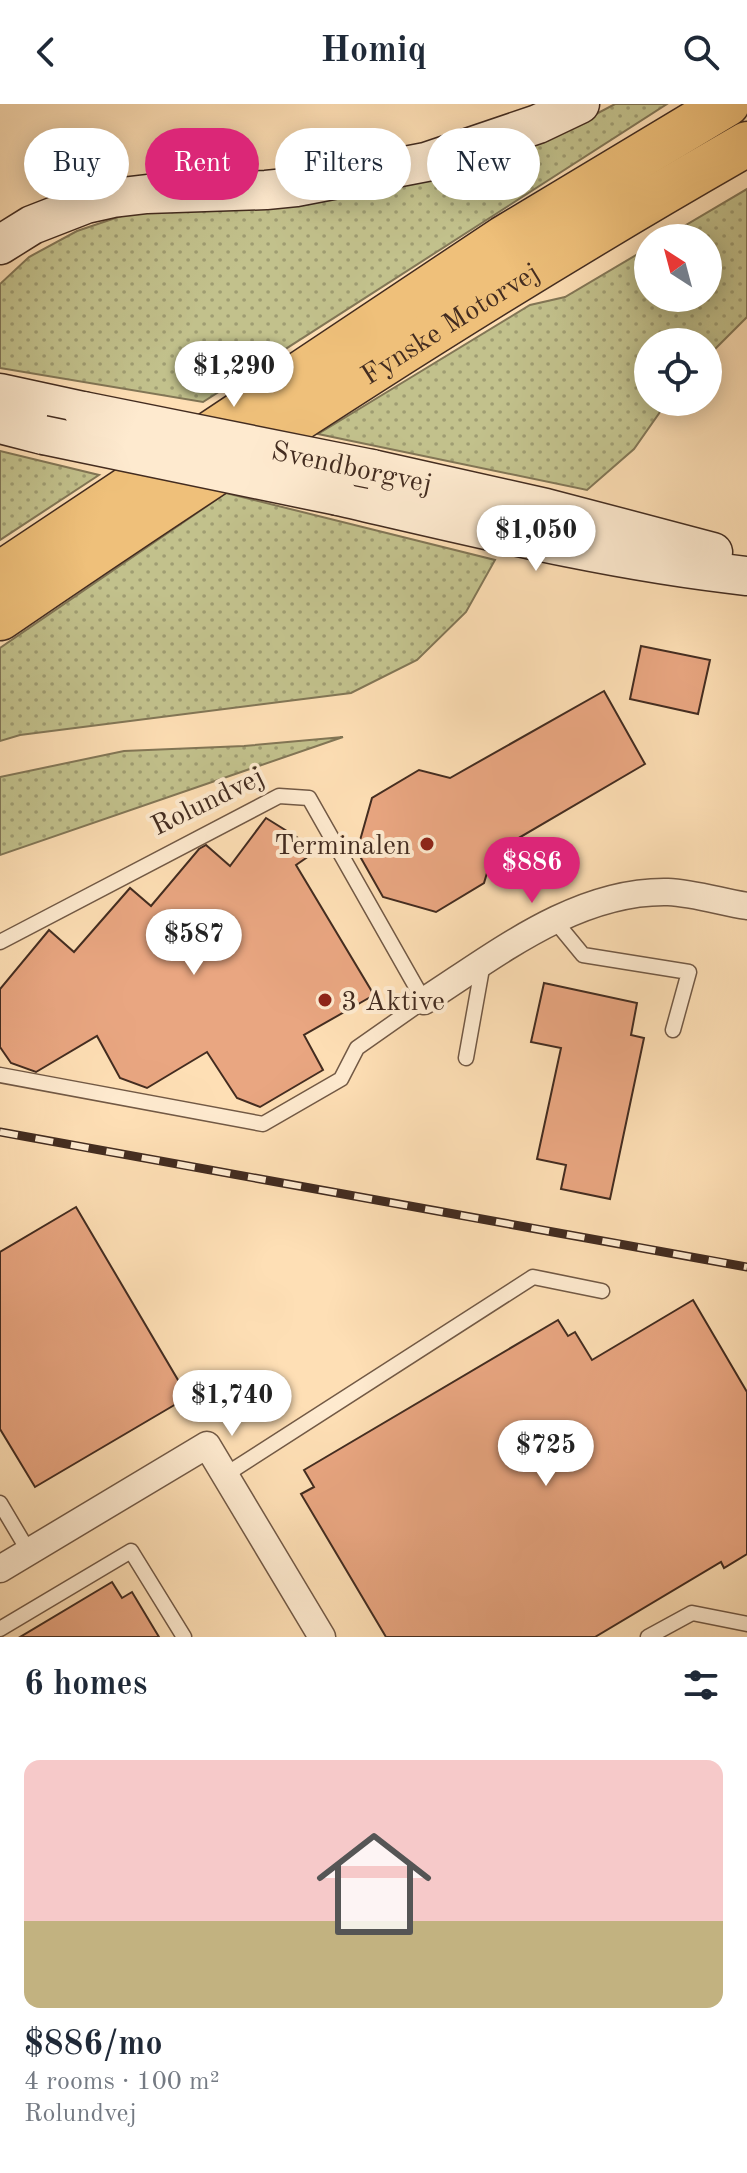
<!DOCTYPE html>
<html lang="en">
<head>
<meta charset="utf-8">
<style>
  :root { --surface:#fff; --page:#f2f2f3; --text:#1f2937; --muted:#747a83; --accent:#db2777 }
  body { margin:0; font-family:"Old Standard TT",serif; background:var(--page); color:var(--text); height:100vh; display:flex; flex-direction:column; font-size:30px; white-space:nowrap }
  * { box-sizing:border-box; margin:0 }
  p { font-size:26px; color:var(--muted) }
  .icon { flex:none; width:44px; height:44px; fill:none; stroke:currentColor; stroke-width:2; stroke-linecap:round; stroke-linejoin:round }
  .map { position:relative; height:1533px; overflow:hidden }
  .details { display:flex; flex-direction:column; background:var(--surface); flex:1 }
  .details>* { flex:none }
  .top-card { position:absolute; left:24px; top:24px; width:700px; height:72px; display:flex; gap:16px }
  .needle { width:52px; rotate:324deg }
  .buttons { position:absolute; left:634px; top:120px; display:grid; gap:16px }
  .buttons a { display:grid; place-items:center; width:88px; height:88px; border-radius:50%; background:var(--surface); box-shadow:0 4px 20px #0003; font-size:40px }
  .price { position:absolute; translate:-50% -68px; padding:0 18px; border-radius:28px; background:#fff; color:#222; font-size:26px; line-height:52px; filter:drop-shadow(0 2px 4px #0008) }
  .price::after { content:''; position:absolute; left:50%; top:48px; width:24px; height:18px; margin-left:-12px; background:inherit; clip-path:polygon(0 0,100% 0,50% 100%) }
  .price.selected { background:var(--accent); color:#fff }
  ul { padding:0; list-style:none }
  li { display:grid; align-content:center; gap:16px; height:424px; padding:0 24px }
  li span { display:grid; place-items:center; height:248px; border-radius:16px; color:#555 }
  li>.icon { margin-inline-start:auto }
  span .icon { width:144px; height:144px; fill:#fffc; stroke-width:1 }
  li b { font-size:34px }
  h2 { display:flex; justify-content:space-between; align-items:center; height:96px; padding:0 24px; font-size:34px }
  .chip { padding:0 28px; border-radius:36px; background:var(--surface); box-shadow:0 4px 20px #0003; font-size:28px; line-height:72px }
  .chip.selected { background:var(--accent); color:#fff }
  header { display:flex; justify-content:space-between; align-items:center; height:104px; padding:0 24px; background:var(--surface); font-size:36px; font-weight:800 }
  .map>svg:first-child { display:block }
  .grass { fill:url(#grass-dots); stroke:#827656; stroke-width:2 }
  .building { fill:#e9a681; stroke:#432c20; stroke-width:2 }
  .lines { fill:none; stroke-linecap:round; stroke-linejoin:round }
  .lane-casing { stroke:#725945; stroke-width:17 }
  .street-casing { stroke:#725945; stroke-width:29 }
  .secondary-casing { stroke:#432c20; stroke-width:41 }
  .highway-casing { stroke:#432c20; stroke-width:47 }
  .lane { stroke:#feeacf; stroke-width:14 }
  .street { stroke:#feeacf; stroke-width:26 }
  .secondary { stroke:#feeacf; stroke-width:38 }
  .highway { stroke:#efc07a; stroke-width:44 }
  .rail-casing { stroke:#432c20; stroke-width:9 }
  .rail { stroke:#feeacf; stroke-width:6; stroke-dasharray:18; stroke-linecap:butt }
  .secondary-bridge-casing { stroke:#432c20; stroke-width:41; stroke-linecap:butt }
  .secondary-bridge { stroke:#feeacf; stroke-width:38 }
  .poi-dot { fill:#8f2418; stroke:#feeacf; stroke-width:3 }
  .labels { text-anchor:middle; stroke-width:8; stroke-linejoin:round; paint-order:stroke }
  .street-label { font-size:28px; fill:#432c20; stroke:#feeacf }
  .poi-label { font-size:28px; fill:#432c20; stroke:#feeacf; text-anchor:end }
</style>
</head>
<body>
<header><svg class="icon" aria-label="back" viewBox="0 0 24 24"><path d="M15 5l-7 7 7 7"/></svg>Homiq<svg class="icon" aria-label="search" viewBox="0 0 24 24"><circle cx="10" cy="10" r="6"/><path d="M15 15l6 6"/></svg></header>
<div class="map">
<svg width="747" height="1533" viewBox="0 0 747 1533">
  <defs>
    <pattern id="grass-dots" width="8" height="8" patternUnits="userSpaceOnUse" patternTransform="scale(2)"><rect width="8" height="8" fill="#c2c18c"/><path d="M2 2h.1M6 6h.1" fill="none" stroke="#9f9d72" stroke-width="1.8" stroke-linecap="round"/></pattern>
  </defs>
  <rect width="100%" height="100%" fill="#fedfb5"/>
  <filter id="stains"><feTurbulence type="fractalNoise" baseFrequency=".0025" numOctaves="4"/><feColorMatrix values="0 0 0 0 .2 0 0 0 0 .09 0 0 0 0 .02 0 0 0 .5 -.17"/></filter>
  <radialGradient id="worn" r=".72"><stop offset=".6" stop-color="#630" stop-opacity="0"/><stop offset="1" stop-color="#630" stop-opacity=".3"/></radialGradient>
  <!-- grass -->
  <g class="grass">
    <polygon points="615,0 667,0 203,298 0,264 0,180 29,153 77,127 148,103 333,94 377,87 481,61 541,39"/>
    <polygon points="747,85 747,213 708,252 708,238 648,238 648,298 667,298 634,345 587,386 318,330 530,201 565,193 648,144 648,194 708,194 708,134 664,134"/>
    <polygon points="0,347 99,371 0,436"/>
    <polygon points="226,389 495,456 466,508 417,556 351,589 20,631 0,637 0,544"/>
    <polygon points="343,633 0,751 0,673 124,647 244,642"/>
  </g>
  <!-- building -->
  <g class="building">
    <polygon points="641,542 710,556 698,610 630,595"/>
    <polygon points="604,587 645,660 493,749 484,779 436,808 383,793 357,747 372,694 419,666 450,674"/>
    <polygon points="266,714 298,734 309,752 296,761 374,891 304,931 323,966 260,1003 237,994 207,948 147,984 120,974 97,932 36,968 11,959 0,943 0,885 49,826 74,848 130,784 151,802 199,745 206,741 230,762"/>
    <polygon points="544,879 637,899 631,931 644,934 610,1095 561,1085 566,1061 537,1055 561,944 531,938"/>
    <polygon points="76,1103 188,1293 35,1383 0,1325 0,1148"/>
    <polygon points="693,1196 747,1288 747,1450 724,1464 721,1458 595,1533 386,1533 301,1390 314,1383 304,1366 558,1216 568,1232 575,1228 592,1256"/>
    <polygon points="112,1478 122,1494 132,1488 159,1533 20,1533"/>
  </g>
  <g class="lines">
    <defs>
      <g id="lane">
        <polyline points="555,817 583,851 689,868 673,926"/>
        <polyline points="0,838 279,692 309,694 424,897 357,944 341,975 263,1020 0,971"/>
        <polyline points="466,954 483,859"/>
        <polyline points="225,1371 533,1173 602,1187"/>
        <polyline points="0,1399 29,1448"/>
        <polyline points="0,1525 131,1447 184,1533"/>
        <polyline points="648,1533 692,1509 747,1520"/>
      </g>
      <g id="street">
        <path d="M 424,897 C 497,850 577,786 668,788 C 693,789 722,798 747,802"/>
        <polyline points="0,1465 207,1341 322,1533"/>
      </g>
      <g id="secondary">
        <polyline points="0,141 32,121 86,100 113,94 147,90 266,86 296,83 426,58 538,20 580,0"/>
        <polyline points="0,289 83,307"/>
        <polyline points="0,320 43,331"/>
        <polyline points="372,365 546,404 713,448"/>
        <path d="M 338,392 C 473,423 608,457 747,472"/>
      </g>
      <g id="highway">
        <polyline points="0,470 504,134 727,0"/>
        <path id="s1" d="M 0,514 C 243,348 491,186 747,40"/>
      </g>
    </defs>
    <!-- lane casing -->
    <use href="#lane" class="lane-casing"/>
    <!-- street casing -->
    <use href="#street" class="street-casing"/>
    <!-- secondary casing -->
    <use href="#secondary" class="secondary-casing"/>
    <!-- highway casing -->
    <use href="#highway" class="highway-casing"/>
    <!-- lane -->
    <use href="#lane" class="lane"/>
    <!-- street -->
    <use href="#street" class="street"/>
    <!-- secondary -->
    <use href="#secondary" class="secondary"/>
    <!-- highway -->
    <use href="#highway" class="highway"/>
    <defs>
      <polyline id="rail" points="0,1028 747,1163"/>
    </defs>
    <!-- rail casing -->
    <use href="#rail" class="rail-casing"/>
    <!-- rail -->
    <use href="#rail" class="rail"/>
    <defs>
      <g id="secondary-bridge">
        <polyline points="83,307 372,365"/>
        <polyline points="43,331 338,392"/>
      </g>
    </defs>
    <!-- secondary-bridge casing -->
    <use href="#secondary-bridge" class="secondary-bridge-casing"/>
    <!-- secondary-bridge -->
    <use href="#secondary-bridge" class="secondary-bridge"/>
  </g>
  <!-- markers -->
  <g class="poi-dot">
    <circle cx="427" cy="740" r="8"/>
    <circle cx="325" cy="896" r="8"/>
  </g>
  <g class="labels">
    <!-- street labels -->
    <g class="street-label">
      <text dy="10" stroke="none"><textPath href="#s1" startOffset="538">Fynske Motorvej</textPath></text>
      <text transform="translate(352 362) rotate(12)" y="10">Svendborgvej</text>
      <text transform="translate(207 696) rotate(-26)" y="10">Rolundvej</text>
    </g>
    <!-- poi labels -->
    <g class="poi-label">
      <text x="411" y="750">Terminalen</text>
      <text x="341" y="906" text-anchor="start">3 Aktive</text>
    </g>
  </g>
  <rect width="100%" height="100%" filter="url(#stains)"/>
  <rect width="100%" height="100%" fill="url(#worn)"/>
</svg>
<div class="buttons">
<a><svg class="needle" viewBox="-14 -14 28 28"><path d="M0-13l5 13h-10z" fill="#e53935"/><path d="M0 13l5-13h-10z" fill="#747a83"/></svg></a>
<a><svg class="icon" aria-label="locate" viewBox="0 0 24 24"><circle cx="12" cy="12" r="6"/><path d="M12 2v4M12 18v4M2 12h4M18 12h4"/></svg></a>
</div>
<b class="price" style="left:234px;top:305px">$1,290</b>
<b class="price" style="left:536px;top:469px">$1,050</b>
<b class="price selected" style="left:532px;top:801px">$886</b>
<b class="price" style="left:194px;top:873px">$587</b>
<b class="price" style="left:232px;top:1334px">$1,740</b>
<b class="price" style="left:546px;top:1384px">$725</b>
<div class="top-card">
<a class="chip">Buy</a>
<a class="chip selected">Rent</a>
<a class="chip">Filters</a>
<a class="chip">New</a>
</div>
</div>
<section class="details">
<h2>6 homes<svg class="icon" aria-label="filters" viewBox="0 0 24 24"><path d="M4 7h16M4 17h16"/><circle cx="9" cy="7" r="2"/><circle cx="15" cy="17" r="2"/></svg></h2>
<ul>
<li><span style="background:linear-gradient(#f6c9c9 65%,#c2b280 0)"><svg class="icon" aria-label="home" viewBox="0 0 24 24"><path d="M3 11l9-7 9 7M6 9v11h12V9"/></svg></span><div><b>$886/mo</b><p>4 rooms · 100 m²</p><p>Rolundvej</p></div></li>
</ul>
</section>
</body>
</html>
